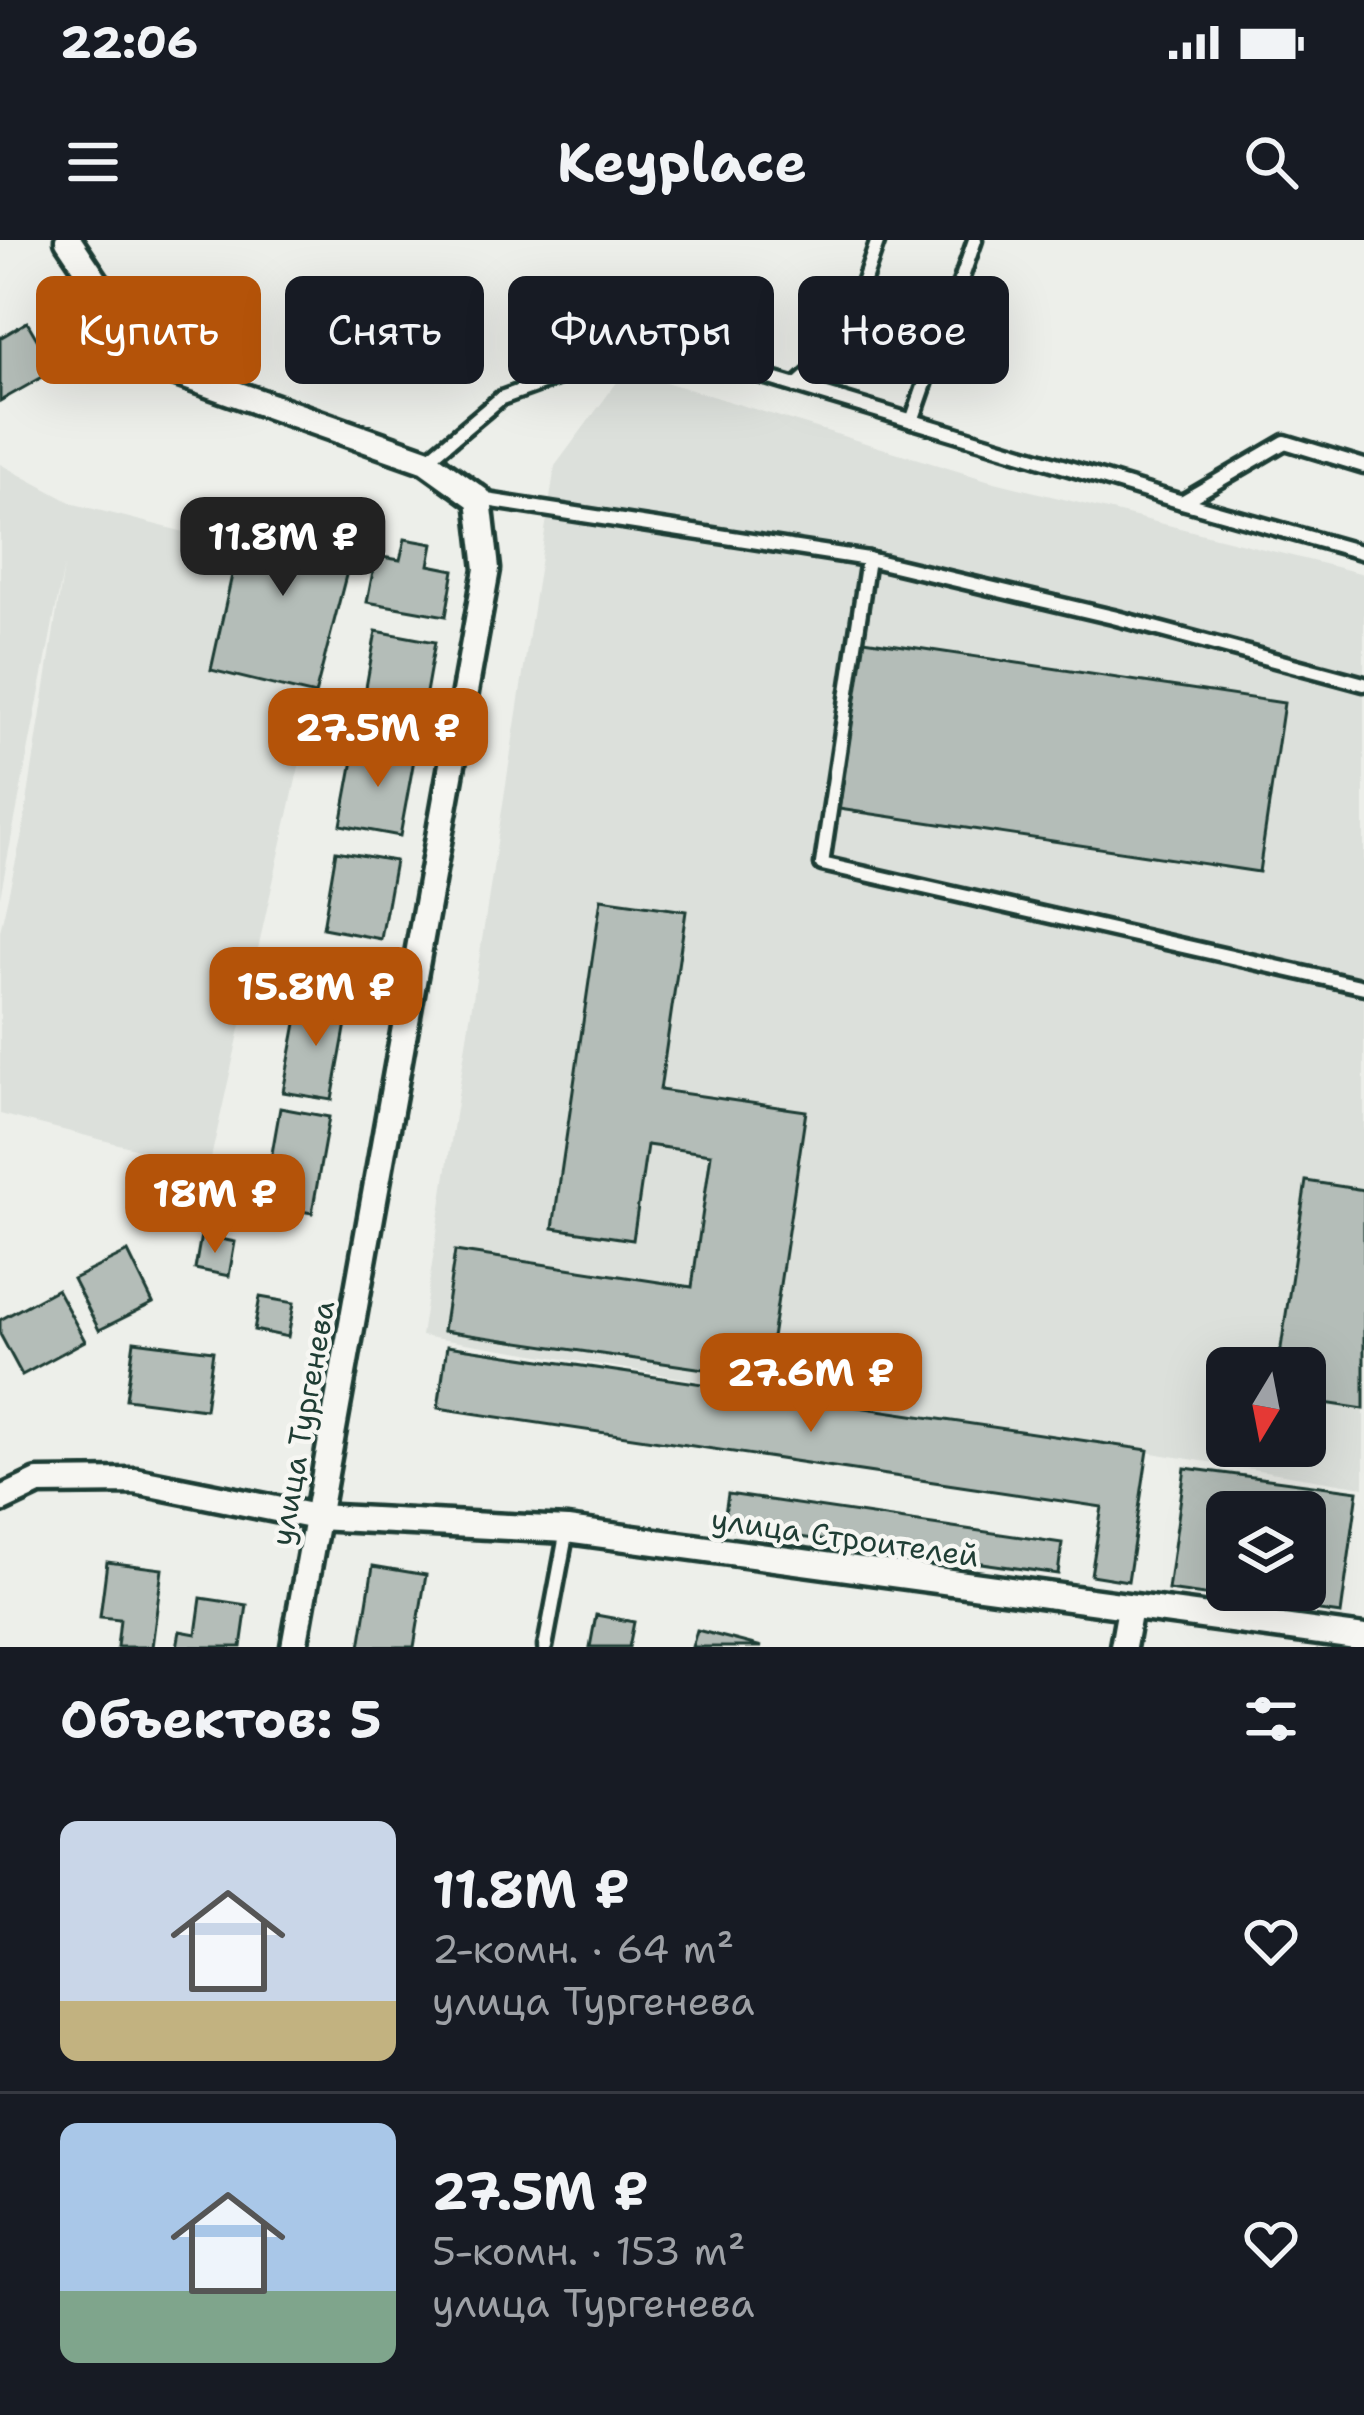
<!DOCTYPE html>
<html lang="ru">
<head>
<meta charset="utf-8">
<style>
  :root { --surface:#171b24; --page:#242831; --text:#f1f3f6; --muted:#9ea1a6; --line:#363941; --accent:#b45309 }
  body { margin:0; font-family:"Shantell Sans",sans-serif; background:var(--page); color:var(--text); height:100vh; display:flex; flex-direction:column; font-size:45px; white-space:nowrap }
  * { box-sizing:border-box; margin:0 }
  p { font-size:39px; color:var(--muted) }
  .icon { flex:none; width:66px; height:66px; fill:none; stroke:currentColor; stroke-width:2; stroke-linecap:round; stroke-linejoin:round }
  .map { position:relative; height:1407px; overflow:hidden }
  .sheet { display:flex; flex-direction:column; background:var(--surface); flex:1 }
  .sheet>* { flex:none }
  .hud { position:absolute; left:36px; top:36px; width:1293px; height:108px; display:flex; gap:24px }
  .needle { width:78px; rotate:190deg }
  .tools { position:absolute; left:1206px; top:1107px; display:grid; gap:24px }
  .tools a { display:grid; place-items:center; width:120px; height:120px; border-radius:18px; background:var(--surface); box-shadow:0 12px 48px #0002; font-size:60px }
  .price { position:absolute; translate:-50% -102px; padding:0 27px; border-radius:24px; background:var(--accent); color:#fff; font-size:39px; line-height:78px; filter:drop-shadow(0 3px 6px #0008) }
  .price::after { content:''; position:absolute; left:50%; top:72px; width:36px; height:27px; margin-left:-18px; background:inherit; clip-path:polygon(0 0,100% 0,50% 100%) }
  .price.selected { background:#222; color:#fff }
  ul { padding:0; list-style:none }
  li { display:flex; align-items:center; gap:36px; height:300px; padding:0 60px }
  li+li { border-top:3px solid var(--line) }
  li span { display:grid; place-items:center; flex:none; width:336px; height:240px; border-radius:18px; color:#555 }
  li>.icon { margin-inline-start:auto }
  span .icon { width:144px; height:144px; fill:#fffc; stroke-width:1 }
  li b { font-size:51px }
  h2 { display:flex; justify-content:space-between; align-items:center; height:144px; padding:0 60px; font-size:51px }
  .tag { padding:0 42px; border-radius:18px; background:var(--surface); box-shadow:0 12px 48px #0002; font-size:42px; line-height:108px }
  .tag.selected { background:var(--accent); color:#fff }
  .status { display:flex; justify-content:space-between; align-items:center; height:84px; padding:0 60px; background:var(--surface); direction:ltr }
  .status svg { height:33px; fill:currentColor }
  header { display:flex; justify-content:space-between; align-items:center; height:156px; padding:0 60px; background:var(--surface); font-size:54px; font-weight:700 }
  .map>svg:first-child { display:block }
  .built { fill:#dce0db; fill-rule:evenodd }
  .building { fill:#b4bdb8; stroke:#1f3d34; stroke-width:3; fill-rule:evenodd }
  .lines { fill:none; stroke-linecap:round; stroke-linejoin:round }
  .lane-casing { stroke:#1f3d34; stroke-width:21 }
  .street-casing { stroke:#1f3d34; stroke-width:33 }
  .lane { stroke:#f6f6f2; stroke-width:12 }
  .street { stroke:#f6f6f2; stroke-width:24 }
  .labels { text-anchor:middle; stroke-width:9; stroke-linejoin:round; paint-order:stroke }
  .street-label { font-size:30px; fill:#1f3d34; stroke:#f6f6f2 }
</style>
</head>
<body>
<div class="status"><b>22:06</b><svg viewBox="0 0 49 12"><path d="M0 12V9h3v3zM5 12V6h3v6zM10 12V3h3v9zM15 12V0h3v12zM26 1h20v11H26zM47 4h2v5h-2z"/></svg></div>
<header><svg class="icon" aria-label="menu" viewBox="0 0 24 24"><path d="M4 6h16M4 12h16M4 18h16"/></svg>Keyplace<svg class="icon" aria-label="search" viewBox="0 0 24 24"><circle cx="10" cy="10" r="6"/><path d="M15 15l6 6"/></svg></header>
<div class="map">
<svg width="1364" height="1407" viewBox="0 0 1364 1407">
  <rect width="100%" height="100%" fill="#edefea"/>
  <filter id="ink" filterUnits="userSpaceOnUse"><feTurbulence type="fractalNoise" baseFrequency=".00833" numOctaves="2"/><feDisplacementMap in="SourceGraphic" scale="24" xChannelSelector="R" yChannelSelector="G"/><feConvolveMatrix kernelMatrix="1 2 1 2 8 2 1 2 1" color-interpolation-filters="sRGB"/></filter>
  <g filter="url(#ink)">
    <!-- built -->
    <g class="built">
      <path d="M 626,130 L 987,240 L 1364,334 L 1364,1247 L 421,1096 L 555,226 ZM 1227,1128 L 1305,1128 L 1305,1206 L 1227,1206 Z"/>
      <polygon points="0,224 74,264 240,306 211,430 315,455 209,927 0,874 0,691 22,594 64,326 0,657"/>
    </g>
    <!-- building -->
    <g class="building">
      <polygon points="27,82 55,130 0,161 0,98"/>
      <polygon points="248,263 357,293 315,455 211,430"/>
      <polygon points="405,299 433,304 429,325 454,330 446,376 367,362 376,316 400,320"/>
      <polygon points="376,391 435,402 421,481 362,470"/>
      <polygon points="864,400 1284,463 1259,632 839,569"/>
      <polygon points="356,504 415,514 400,596 341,585"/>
      <polygon points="336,611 395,621 381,699 323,688"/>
      <polygon points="601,659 686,671 660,850 806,871 766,1138 443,1091 455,1011 692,1047 711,914 647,905 633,1000 553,988"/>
      <polygon points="301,757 349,767 332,860 283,852"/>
      <polygon points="280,868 329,877 312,973 263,964"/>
      <polygon points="1306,941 1364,950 1364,1169 1305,1160 1305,1128 1278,1128"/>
      <polygon points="201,995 235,1002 229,1036 195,1029"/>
      <polygon points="128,1012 153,1063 99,1090 73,1039"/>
      <polygon points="57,1049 85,1101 22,1135 0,1094 0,1080"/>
      <polygon points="260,1057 294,1063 288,1097 254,1090"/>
      <polygon points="134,1101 213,1111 205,1169 126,1159"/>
      <polygon points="447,1106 1148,1210 1128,1341 1091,1335 1102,1267 438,1168"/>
      <path d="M 1185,1228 L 1358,1251 L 1341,1374 L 1168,1350 ZM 1227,1272 L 1305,1272 L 1305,1350 L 1227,1350 Z"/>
      <polygon points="728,1254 1062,1303 1058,1334 723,1286"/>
      <polygon points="107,1322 162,1329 152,1407 117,1407 120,1379 100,1377"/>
      <polygon points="373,1326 426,1335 414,1407 360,1407"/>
      <polygon points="201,1358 247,1365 241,1407 177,1407 180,1391 196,1394"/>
      <polygon points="596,1375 634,1382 629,1407 590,1407"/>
      <polygon points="697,1390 762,1407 692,1407"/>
    </g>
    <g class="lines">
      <defs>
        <g id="lane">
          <polyline points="796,146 842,104 878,0"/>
          <polyline points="912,181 975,0"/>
          <polyline points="427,220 501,158 653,103 1182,262 1364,313"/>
          <polyline points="480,259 868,319 1113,377 1364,444"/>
          <polyline points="1182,262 1285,202 1364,226"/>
          <polyline points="868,319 822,624 1364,747"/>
          <polyline points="545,1407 567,1290"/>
        </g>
        <g id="street">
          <polyline points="68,0 116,72 168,130 426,221 479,259 487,329 294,1407"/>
          <polyline points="0,1260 38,1242 135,1241 316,1277 567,1290 1364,1398"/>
          <polyline points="1123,1407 1130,1368"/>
        </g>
      </defs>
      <!-- lane casing -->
      <use href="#lane" class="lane-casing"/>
      <!-- street casing -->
      <use href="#street" class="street-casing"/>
      <!-- lane -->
      <use href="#lane" class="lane"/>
      <!-- street -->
      <use href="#street" class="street"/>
    </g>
  </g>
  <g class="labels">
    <!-- street labels -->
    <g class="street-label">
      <text transform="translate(303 1183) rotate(-80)" y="10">улица Тургенева</text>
      <text transform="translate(845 1298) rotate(8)" y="10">улица Строителей</text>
    </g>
  </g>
</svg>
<div class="tools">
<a><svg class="needle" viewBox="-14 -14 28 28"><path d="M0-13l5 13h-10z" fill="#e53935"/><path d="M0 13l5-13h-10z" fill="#9ea1a6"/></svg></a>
<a><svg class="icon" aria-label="layers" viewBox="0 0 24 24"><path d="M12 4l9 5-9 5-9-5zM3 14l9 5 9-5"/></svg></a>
</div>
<b class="price selected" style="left:283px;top:359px">11.8M ₽</b>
<b class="price" style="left:378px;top:550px">27.5M ₽</b>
<b class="price" style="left:316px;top:809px">15.8M ₽</b>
<b class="price" style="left:215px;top:1016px">18M ₽</b>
<b class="price" style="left:811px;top:1195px">27.6M ₽</b>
<div class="hud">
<a class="tag selected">Купить</a>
<a class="tag">Снять</a>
<a class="tag">Фильтры</a>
<a class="tag">Новое</a>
</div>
</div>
<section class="sheet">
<h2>Объектов: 5<svg class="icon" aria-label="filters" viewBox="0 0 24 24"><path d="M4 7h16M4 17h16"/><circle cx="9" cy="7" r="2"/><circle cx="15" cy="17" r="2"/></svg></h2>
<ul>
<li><span style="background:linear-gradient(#c9d6e8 75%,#c2b280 0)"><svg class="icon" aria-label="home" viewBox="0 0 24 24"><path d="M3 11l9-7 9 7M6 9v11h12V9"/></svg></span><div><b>11.8M ₽</b><p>2-комн. · 64 m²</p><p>улица Тургенева</p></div><svg class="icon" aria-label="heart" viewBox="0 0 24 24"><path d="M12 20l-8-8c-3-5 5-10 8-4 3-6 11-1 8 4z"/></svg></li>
<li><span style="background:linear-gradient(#a9c7e8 70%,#7fa58c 0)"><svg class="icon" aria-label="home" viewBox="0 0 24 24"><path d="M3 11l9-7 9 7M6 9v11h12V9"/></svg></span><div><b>27.5M ₽</b><p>5-комн. · 153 m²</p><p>улица Тургенева</p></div><svg class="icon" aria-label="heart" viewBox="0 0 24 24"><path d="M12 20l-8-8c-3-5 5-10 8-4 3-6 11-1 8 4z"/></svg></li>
</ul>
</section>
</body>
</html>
